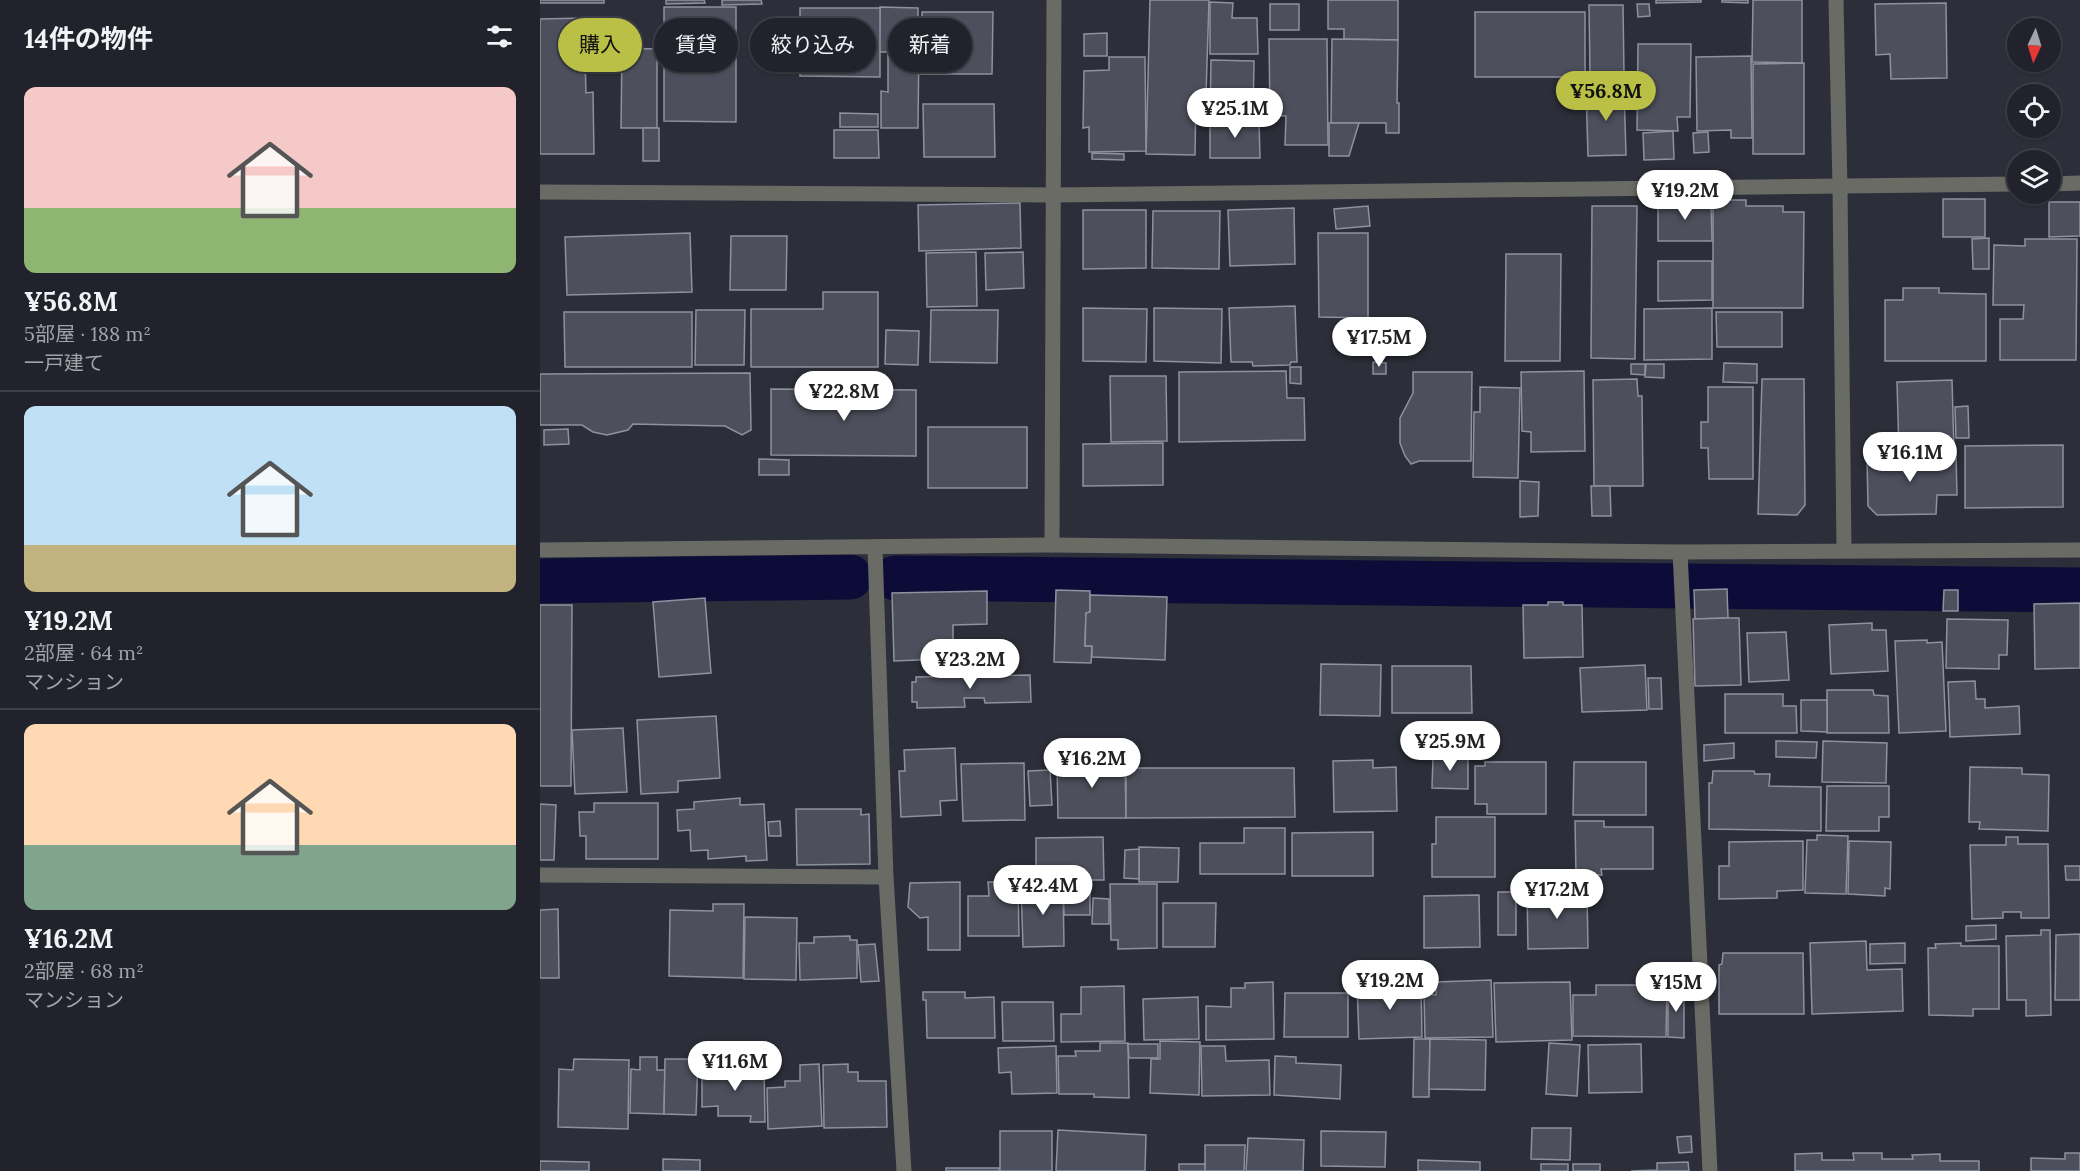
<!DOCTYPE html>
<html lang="ja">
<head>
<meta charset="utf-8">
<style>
  :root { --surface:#21222b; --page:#2d2f37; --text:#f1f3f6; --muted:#a2a4a9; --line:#3e3f47; --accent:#bac045 }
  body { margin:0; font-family:Lora,"Noto Sans JP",serif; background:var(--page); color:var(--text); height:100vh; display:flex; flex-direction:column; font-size:22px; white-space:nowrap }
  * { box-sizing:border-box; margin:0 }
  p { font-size:20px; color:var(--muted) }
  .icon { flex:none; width:33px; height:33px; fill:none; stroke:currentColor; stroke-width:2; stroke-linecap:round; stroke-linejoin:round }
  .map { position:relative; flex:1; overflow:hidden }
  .details { display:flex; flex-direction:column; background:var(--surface); width:540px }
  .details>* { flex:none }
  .guide { position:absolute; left:18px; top:18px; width:570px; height:54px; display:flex; gap:12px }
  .needle { width:39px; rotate:184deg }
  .tools { position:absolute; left:1467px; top:18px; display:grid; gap:12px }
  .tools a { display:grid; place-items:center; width:54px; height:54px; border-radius:50%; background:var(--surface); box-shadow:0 2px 4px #0004,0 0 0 2px var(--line); font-size:30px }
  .price { position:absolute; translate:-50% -51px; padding:0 14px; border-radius:21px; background:#fff; color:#222; font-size:20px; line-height:39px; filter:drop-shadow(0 2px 3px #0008) }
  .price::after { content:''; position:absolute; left:50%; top:36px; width:18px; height:14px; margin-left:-9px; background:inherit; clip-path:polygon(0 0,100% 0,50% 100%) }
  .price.selected { background:var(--accent); color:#111 }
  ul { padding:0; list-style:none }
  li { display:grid; align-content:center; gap:12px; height:318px; padding:0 24px }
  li+li { border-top:2px solid var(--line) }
  li span { display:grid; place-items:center; height:186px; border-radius:12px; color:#555 }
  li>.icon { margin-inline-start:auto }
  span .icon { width:108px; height:108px; fill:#fffc; stroke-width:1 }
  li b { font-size:26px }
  h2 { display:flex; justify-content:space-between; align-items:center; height:72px; padding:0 24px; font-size:26px }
  .pill { padding:0 21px; border-radius:27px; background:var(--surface); box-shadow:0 2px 4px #0004,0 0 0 2px var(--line); font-size:21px; line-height:54px }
  .pill.selected { background:var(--accent); color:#111 }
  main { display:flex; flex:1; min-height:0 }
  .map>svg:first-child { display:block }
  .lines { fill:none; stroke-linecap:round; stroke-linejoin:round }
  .canal { stroke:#0d0c38; stroke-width:45 }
  .building { fill:#4d505c; stroke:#8e919e; stroke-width:1.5 }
  .minor { stroke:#6a6b65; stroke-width:15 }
  .tertiary { stroke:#6a6b65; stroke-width:15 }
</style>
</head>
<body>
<main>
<section class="details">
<h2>14件の物件<svg class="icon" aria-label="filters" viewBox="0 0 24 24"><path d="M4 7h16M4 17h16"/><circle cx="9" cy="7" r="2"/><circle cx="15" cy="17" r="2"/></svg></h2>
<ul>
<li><span style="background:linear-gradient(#f6c9c9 65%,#8fb573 0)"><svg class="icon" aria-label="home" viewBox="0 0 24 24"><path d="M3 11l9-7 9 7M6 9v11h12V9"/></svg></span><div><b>¥56.8M</b><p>5部屋 · 188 m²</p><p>一戸建て</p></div></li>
<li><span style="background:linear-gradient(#bfe0f5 75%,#c2b280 0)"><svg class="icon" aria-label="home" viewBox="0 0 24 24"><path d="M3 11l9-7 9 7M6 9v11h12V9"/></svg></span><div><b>¥19.2M</b><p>2部屋 · 64 m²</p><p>マンション</p></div></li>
<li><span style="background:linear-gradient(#ffd9b3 65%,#7fa58c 0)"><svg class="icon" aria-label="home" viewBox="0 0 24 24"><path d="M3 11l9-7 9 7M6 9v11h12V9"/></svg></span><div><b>¥16.2M</b><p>2部屋 · 68 m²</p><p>マンション</p></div></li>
</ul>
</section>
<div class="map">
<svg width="1540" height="1171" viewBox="0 0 1540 1171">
  <rect width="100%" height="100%" fill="#2c2e39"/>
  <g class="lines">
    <!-- canal -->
    <g class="canal">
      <polyline points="355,578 1540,590"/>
      <polyline points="0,581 310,577"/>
    </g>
  </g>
  <!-- building -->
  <g class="building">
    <rect x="0" y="0" width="64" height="3"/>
    <polygon points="126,0 164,0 165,3 126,4"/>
    <polygon points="182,0 221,0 222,4 182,5"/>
    <polygon points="610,0 669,0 666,95 656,95 655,155 606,154"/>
    <polygon points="788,0 858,0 858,40 804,39 804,29 788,29"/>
    <polygon points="1116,0 1161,0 1161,2 1116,3"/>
    <polygon points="1182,0 1208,0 1208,3 1182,2"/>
    <polygon points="1213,0 1262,0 1262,63 1212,62"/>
    <polygon points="670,2 693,3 692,18 717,18 718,54 670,54"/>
    <polygon points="1406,3 1407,78 1351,79 1350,54 1336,55 1335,4"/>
    <rect x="730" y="4" width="29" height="26"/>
    <polygon points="1097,4 1109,4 1110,16 1098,17"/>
    <polygon points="1049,5 1083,5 1084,73 1050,74"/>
    <polygon points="124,7 196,7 196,122 124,121"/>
    <polygon points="340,7 378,8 378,27 362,28 361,44 379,44 378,128 341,128 341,91 348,92 348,52 339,52"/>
    <polygon points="260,8 340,8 340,77 260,76"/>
    <polygon points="382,12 453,12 452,74 381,74"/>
    <rect x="935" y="12" width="110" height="65"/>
    <polygon points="44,18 46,93 53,92 54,154 0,154 0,19"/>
    <polygon points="567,33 567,56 544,56 544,34"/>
    <polygon points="729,39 787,39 788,145 745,145 746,116 730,115"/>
    <polygon points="792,39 858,40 857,103 859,103 859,133 846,133 846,123 791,123"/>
    <polygon points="1098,44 1151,44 1150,117 1137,117 1138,131 1097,130"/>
    <polygon points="82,48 117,49 117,128 81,128"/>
    <polygon points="1211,56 1212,138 1191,138 1191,130 1157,131 1156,57"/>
    <polygon points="569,57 605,57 606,151 549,152 549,127 543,128 544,71 569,70"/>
    <polygon points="671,60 714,61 713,119 670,118"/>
    <polygon points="1264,63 1264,154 1213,154 1213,64"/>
    <polygon points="1084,87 1086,155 1048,156 1046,88"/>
    <polygon points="383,104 454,104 455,157 384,157"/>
    <polygon points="300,113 338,114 338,127 300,127"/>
    <polygon points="670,120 719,120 720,158 670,158"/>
    <polygon points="789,123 819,123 809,156 789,156"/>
    <rect x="103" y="128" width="16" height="33"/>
    <polygon points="294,130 338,130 339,158 294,158"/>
    <polygon points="1133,131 1134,159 1104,160 1103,133"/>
    <polygon points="1168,132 1169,152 1154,153 1153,133"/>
    <polygon points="552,153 584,154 584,160 552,159"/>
    <rect x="1403" y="199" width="42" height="38"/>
    <polygon points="1118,200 1171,200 1172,241 1118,241"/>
    <polygon points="1173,200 1206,200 1206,206 1243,206 1243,212 1264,212 1263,308 1173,308"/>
    <polygon points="1509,202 1540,202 1540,236 1509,237"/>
    <polygon points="480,203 481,248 379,251 378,205"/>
    <polygon points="828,206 830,226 796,229 794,209"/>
    <polygon points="1052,206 1097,206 1095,359 1051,358"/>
    <polygon points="754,208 755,264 690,266 688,210"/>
    <polygon points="543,210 606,210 606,268 543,269"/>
    <polygon points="613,211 680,211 679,269 612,268"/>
    <polygon points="150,233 152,292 27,295 25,237"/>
    <polygon points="778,233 828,233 828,318 779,317"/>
    <polygon points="191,236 247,236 246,290 190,290"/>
    <polygon points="1449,238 1449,269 1433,269 1432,239"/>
    <polygon points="1485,239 1537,239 1536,360 1460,360 1460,319 1483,319 1484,305 1453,305 1454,245 1485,246"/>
    <polygon points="436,252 437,306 387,307 386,253"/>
    <polygon points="483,252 484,288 446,290 445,253"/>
    <polygon points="966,254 1021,254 1020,361 965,361"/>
    <polygon points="1118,261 1172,261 1172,300 1118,301"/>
    <polygon points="1363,288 1399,288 1399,293 1446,294 1446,361 1345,361 1345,300 1363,300"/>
    <polygon points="283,292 338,292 338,367 211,367 211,309 283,309"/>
    <polygon points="755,306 757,362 751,362 750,365 713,366 712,362 691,362 689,308"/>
    <polygon points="543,308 607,309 606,362 543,361"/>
    <polygon points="614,308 682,309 681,363 614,361"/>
    <polygon points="1172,308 1172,359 1104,360 1104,309"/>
    <polygon points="156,310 205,310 204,365 155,365"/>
    <polygon points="391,310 458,310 457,363 390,362"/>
    <polygon points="24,312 152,312 152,367 25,367"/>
    <polygon points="1176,312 1242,312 1242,347 1177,347"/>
    <polygon points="346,330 379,331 378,365 345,364"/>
    <polygon points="833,362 846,363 846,374 833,374"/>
    <polygon points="1184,363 1217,364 1217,383 1183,382"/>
    <polygon points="1091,364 1105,364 1105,375 1091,374"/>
    <polygon points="1106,364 1124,364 1124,378 1105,377"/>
    <polygon points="750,367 761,367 761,384 750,383"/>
    <polygon points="746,371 747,398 764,398 765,440 639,442 639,372"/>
    <polygon points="1044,371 1045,451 991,452 991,432 982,431 981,372"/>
    <polygon points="873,372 932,372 931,461 879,461 871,464 865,456 860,443 860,418 873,393"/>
    <polygon points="210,373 211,430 202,435 185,426 93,424 88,430 67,435 53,432 42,425 0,425 0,374"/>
    <polygon points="570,376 626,376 627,441 571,442"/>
    <polygon points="1097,379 1098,396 1102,396 1103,486 1054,486 1053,380"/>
    <polygon points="1222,379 1264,379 1265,505 1257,515 1218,514"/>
    <polygon points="1412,380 1414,450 1359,452 1357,382"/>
    <polygon points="940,387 980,388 978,478 933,477 934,412 940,412"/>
    <polygon points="1168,387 1213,387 1213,479 1169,479 1168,448 1161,448 1161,422 1168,422"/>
    <polygon points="231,389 376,390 376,456 231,455"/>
    <polygon points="1428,406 1429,438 1416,438 1415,407"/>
    <rect x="388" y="427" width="99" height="61"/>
    <polygon points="28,429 29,444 4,445 4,430"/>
    <polygon points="623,443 623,485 543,486 543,444"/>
    <polygon points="1523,445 1523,507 1425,508 1425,446"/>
    <polygon points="1416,454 1417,495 1397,495 1396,514 1337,515 1328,506 1327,458"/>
    <polygon points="219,459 249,460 249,475 219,475"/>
    <polygon points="980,481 999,482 998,516 980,517"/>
    <polygon points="1051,486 1070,486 1071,516 1052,516"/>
    <polygon points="1187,589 1188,618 1155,619 1154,590"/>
    <polygon points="516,590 550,591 550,612 546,613 545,646 552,646 551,663 514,662"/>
    <polygon points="1404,590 1418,590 1418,611 1403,611"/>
    <polygon points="447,591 447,624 413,625 413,648 402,647 402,659 354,661 352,593"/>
    <polygon points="550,595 627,597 625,660 552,657 552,646 545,646 546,613 550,612"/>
    <polygon points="165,598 171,673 119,677 113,602"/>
    <polygon points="1008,602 1023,602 1023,605 1042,605 1043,657 984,658 983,605 1008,605"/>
    <polygon points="1540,603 1540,668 1495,669 1494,604"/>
    <polygon points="0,605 32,605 31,786 0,786"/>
    <polygon points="1188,618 1199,618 1201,685 1155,686 1153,619"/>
    <polygon points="1407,619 1468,620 1467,655 1459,655 1459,669 1406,668"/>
    <polygon points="1332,623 1332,630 1346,630 1348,671 1291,674 1289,625"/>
    <polygon points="1246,632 1249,680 1209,682 1207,633"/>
    <polygon points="1387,640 1387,643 1402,642 1406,731 1359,733 1355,641"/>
    <polygon points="781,664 841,665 840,716 780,715"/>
    <polygon points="1105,665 1107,710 1042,712 1040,668"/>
    <polygon points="852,666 931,666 932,713 852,713"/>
    <polygon points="490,675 491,702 445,703 444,698 424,698 425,707 377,708 377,702 372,702 372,682 376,682 376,677"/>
    <polygon points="1108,678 1121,678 1122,709 1109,709"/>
    <polygon points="1435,681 1436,699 1445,699 1445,708 1479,706 1480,734 1410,737 1408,682"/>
    <polygon points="1287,690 1333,690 1334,695 1348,696 1349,733 1287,733"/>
    <polygon points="1185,694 1243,694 1243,706 1256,706 1257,733 1185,733"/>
    <polygon points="1261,700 1287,700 1287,732 1261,731"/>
    <polygon points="176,716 180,778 138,781 138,792 101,794 97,720"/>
    <polygon points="83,728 87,792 35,794 32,730"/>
    <polygon points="1236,741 1277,742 1276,758 1236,757"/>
    <polygon points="1283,741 1347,743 1346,783 1282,782"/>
    <polygon points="1194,743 1194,758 1164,761 1164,745"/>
    <polygon points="415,748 417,800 400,801 401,815 361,817 359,771 365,771 364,750"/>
    <polygon points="893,756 928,756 928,789 892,788"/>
    <polygon points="530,760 585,760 586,818 518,818 517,764 530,764"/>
    <polygon points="833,760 833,768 856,767 857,811 794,812 793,761"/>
    <polygon points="945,762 1006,762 1006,814 947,814 947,804 935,804 935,766 945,766"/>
    <polygon points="1034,762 1106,762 1106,815 1033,815"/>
    <polygon points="484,763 485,820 423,821 421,764"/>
    <polygon points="1430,767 1482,768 1482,774 1509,775 1508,831 1439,829 1440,822 1429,822"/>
    <polygon points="586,768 754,768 755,817 586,818"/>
    <polygon points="510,770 512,805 490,806 488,771"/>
    <polygon points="1173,771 1214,771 1215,774 1230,774 1229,786 1281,787 1281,831 1169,829 1169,783 1172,783"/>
    <polygon points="1287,786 1349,786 1349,817 1339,817 1339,831 1286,831"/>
    <polygon points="200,798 200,805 224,804 227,860 206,861 206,856 168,859 168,850 151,851 150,830 138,831 137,810 154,809 154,802"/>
    <polygon points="54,803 118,803 118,859 46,859 46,836 40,836 39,812 54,812"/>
    <polygon points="0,804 16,805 14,860 0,860"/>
    <polygon points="256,809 321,809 321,815 329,814 330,864 257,865"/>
    <polygon points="896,817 955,817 955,877 892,877 892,844 896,844"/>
    <polygon points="240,821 241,836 229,836 228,822"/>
    <polygon points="1035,821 1064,821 1064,827 1113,827 1113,869 1061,869 1062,875 1036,875"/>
    <polygon points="704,828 745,828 745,874 660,874 660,843 704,843"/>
    <polygon points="833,832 833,876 752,876 752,833"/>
    <polygon points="1277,835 1308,836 1306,894 1265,893 1267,840 1277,840"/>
    <polygon points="563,837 564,880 496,880 496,838"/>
    <polygon points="1466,837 1478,837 1478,844 1508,844 1509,918 1481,918 1481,912 1463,912 1463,918 1432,919 1430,845 1466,845"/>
    <polygon points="1263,841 1263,890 1237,891 1237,898 1179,899 1179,866 1189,866 1189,842"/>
    <polygon points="1309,841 1351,842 1350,889 1345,888 1345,896 1308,894"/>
    <polygon points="599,847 639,848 638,882 599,882"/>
    <polygon points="599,849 599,879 584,878 585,850"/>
    <polygon points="483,866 496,866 496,880 484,880"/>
    <polygon points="1525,866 1540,866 1540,880 1526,880"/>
    <polygon points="420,882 420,950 388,950 388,917 380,918 368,907 370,883"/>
    <polygon points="448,882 478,882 479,936 428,936 428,896 449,896"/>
    <polygon points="550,882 550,915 524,915 523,883"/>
    <polygon points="570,884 617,884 617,948 578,949 578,940 571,940"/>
    <polygon points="523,886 524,946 483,947 481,887"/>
    <polygon points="987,891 1047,891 1048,948 988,949"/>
    <rect x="958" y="892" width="18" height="43"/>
    <polygon points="939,895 940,947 884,948 884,896"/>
    <polygon points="553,898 569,899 569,924 552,924"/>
    <polygon points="623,903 676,903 675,947 623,947"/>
    <polygon points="173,904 204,904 203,978 129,976 130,910 173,911"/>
    <polygon points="18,909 19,978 0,978 0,910"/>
    <polygon points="205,917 257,918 256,980 204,979"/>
    <polygon points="1456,925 1456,939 1426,941 1426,926"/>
    <polygon points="1501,930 1510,930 1511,1015 1486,1016 1486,1000 1467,1000 1466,936 1501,935"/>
    <polygon points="1540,934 1540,1000 1515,1000 1516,935"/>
    <polygon points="310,936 310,940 317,940 317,978 260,980 259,943 274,943 274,937"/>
    <polygon points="1326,941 1327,970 1362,969 1363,1011 1272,1014 1270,943"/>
    <polygon points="1365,943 1365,963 1330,964 1330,944"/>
    <polygon points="1421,943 1421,946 1459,946 1459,1009 1433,1009 1433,1016 1389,1015 1388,948 1396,948 1395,944"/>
    <polygon points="335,944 339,981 321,982 318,945"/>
    <polygon points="1183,953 1263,953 1264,1014 1179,1014 1179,965 1182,964"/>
    <polygon points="951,980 953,1037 885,1038 884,994 896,995 896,982"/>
    <polygon points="733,982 734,1039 666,1040 666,1006 691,1007 691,988 705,988 705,983"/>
    <polygon points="1030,982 1032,1040 956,1042 954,983"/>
    <polygon points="881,983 882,1037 819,1039 817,985"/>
    <polygon points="1056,985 1100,985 1100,991 1127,991 1126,1037 1033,1036 1033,995 1056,995"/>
    <polygon points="584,986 585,1041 521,1042 521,1014 541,1014 541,987"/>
    <polygon points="1128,988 1144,988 1144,1038 1128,1037"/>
    <polygon points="383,992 425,992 425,998 454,997 455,1038 387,1038 386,1000 383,1000"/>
    <polygon points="745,993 808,993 808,1037 744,1037"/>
    <polygon points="658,997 659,1039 604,1040 603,999"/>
    <polygon points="462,1002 513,1002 514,1041 463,1041"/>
    <polygon points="874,1039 890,1039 889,1097 873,1097"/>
    <polygon points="890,1039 946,1040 945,1090 889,1089"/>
    <polygon points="620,1041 660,1042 659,1095 610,1093 611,1059 620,1059"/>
    <polygon points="560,1043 588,1043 589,1098 554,1097 554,1094 519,1094 518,1056 536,1056 535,1051 560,1051"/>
    <polygon points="1009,1043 1040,1045 1037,1096 1006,1094"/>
    <polygon points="588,1044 618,1044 618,1058 589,1058"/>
    <polygon points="1101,1044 1102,1092 1049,1093 1048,1045"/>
    <polygon points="516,1046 517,1093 472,1094 471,1072 459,1073 458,1048"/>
    <polygon points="661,1046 685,1046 686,1061 729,1060 730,1095 662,1096"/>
    <polygon points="735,1056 756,1057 756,1063 801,1065 800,1099 734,1095"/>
    <polygon points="100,1057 117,1057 117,1070 125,1070 124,1114 90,1113 91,1069 100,1070"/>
    <polygon points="34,1059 89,1060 88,1129 18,1127 19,1069 33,1070"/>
    <polygon points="125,1059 158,1059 156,1115 124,1114"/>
    <polygon points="279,1064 282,1126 228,1129 227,1088 245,1087 245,1081 260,1081 260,1065"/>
    <polygon points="308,1064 308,1072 318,1072 318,1081 346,1081 347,1127 284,1128 283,1065"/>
    <polygon points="224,1067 225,1122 210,1122 211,1116 178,1116 178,1106 162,1107 162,1068"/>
    <polygon points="992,1128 1031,1128 1030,1160 991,1159"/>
    <polygon points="518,1130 606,1135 605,1171 516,1171"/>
    <rect x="460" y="1131" width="52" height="40"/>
    <polygon points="781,1131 846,1132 845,1167 781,1166"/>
    <polygon points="1151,1136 1152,1152 1139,1153 1137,1137"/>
    <polygon points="708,1138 764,1140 763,1171 706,1171"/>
    <polygon points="665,1145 705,1145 704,1171 665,1171"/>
    <polygon points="1282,1153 1282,1160 1314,1160 1313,1153 1342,1153 1342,1159 1373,1159 1372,1155 1400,1154 1400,1161 1439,1161 1439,1171 1255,1171 1255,1154"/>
    <polygon points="1525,1153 1540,1153 1540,1171 1491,1171 1491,1158 1525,1159"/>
    <polygon points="123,1159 160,1160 160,1171 123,1171"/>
    <polygon points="878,1160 940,1162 940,1171 878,1171"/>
    <polygon points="0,1161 49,1162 49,1171 0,1171"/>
    <polygon points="1148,1162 1149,1171 1091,1171 1117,1170 1117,1163"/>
    <rect x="639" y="1164" width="26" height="7"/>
    <rect x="1001" y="1164" width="27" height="7"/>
    <rect x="1033" y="1164" width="27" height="7"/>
    <rect x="406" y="1168" width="53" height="3"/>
  </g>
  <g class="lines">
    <!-- minor -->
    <g class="minor">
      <polyline points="1296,0 1300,188 1304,550"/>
      <polyline points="1510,184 1540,183"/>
      <polyline points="0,192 514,195 1478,184"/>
      <polyline points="512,545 514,0"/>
      <polyline points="335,548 346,877 364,1171"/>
      <polyline points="1140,552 1170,1171"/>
      <polyline points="0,875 346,877"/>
    </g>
    <!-- tertiary -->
    <polyline class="tertiary" points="0,550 512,545 1140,552 1540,550"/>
  </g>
</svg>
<div class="tools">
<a><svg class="needle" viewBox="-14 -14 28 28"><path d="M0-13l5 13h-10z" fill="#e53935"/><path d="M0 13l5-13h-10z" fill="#a2a4a9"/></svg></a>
<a><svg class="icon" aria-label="locate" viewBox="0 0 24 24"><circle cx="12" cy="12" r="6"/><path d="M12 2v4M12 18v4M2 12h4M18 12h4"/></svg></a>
<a><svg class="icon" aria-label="layers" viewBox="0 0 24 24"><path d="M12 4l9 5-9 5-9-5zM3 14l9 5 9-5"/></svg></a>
</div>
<b class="price selected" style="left:1066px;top:122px">¥56.8M</b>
<b class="price" style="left:695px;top:139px">¥25.1M</b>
<b class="price" style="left:1145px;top:221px">¥19.2M</b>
<b class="price" style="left:839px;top:368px">¥17.5M</b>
<b class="price" style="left:304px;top:422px">¥22.8M</b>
<b class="price" style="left:1370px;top:483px">¥16.1M</b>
<b class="price" style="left:430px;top:690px">¥23.2M</b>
<b class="price" style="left:910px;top:772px">¥25.9M</b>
<b class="price" style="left:552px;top:789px">¥16.2M</b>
<b class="price" style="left:503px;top:916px">¥42.4M</b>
<b class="price" style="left:1017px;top:920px">¥17.2M</b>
<b class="price" style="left:850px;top:1011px">¥19.2M</b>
<b class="price" style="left:1136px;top:1013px">¥15M</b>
<b class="price" style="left:195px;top:1092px">¥11.6M</b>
<div class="guide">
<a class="pill selected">購入</a>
<a class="pill">賃貸</a>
<a class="pill">絞り込み</a>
<a class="pill">新着</a>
</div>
</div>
</main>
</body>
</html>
